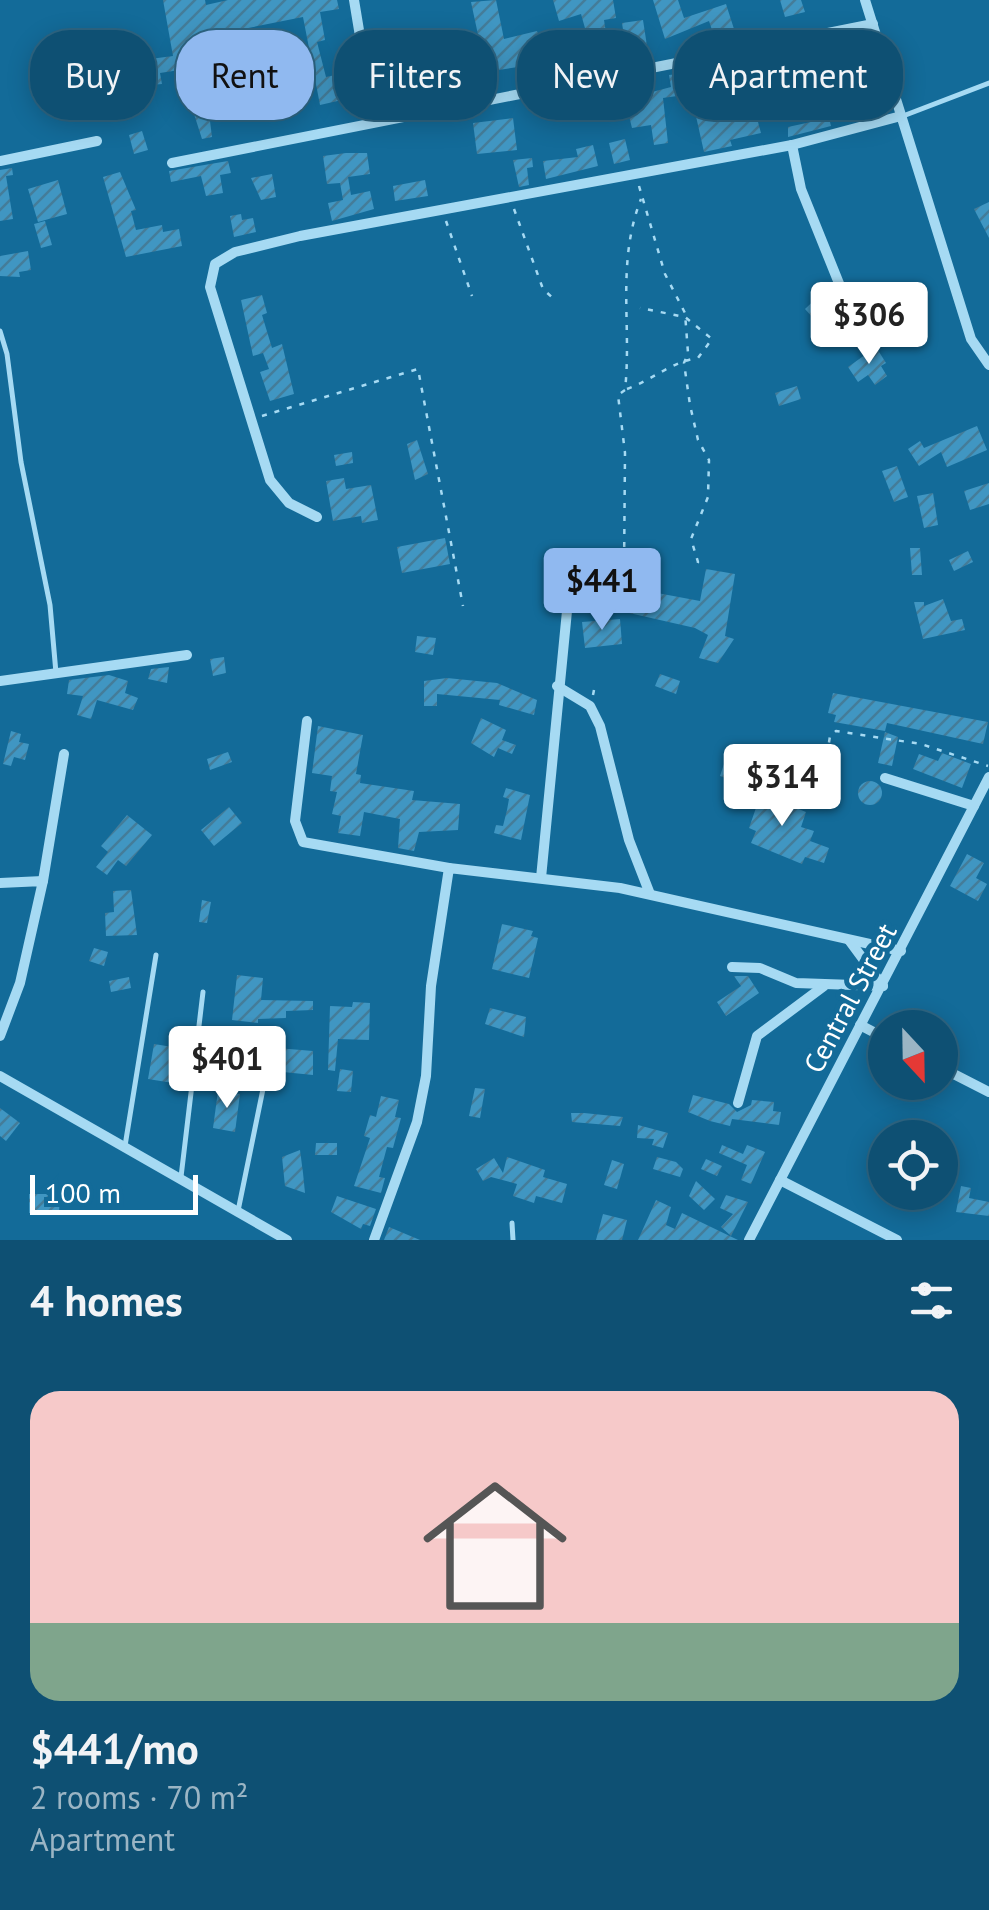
<!DOCTYPE html>
<html lang="en">
<head>
<meta charset="utf-8">
<style>
  :root { --surface:#0e5073; --page:#175778; --text:#f1f3f6; --muted:#9bb5c4; --line:#2e6785; --accent:#90b9f0 }
  body { margin:0; font-family:"PT Sans",sans-serif; background:var(--page); color:var(--text); height:100vh; display:flex; flex-direction:column; font-size:38px; white-space:nowrap }
  * { box-sizing:border-box; margin:0 }
  p { font-size:32px; color:var(--muted) }
  .icon { flex:none; width:55px; height:55px; fill:none; stroke:currentColor; stroke-width:2; stroke-linecap:round; stroke-linejoin:round }
  .map { position:relative; height:1240px; overflow:hidden }
  .side { display:flex; flex-direction:column; background:var(--surface); flex:1 }
  .side>* { flex:none }
  .guide { position:absolute; left:30px; top:30px; width:930px; height:90px; display:flex; gap:20px }
  .needle { width:65px; rotate:158deg }
  .tools { position:absolute; left:868px; top:1010px; display:grid; gap:20px }
  .tools a { display:grid; place-items:center; width:90px; height:90px; border-radius:50%; background:var(--surface); box-shadow:0 5px 25px #0003,0 0 0 2px var(--line); font-size:50px }
  .scale { position:absolute; left:30px; bottom:25px; width:168px; box-sizing:border-box; padding-left:10px; border:5px solid #fff; border-top:0; font-size:28px; line-height:35px; white-space:nowrap; color:#fff; -webkit-text-stroke:8px #136b99; paint-order:stroke }
  .price { position:absolute; translate:-50% -85px; padding:0 22px; border-radius:10px; background:#fff; color:#222; font-size:32px; line-height:65px; filter:drop-shadow(0 2px 5px #0008) }
  .price::after { content:''; position:absolute; left:50%; top:60px; width:30px; height:22px; margin-left:-15px; background:inherit; clip-path:polygon(0 0,100% 0,50% 100%) }
  .price.active { background:var(--accent); color:#111 }
  ul { padding:0; list-style:none }
  li { display:grid; align-content:center; gap:20px; height:530px; padding:0 30px }
  li+li { border-top:2px solid var(--line) }
  li span { display:grid; place-items:center; height:310px; border-radius:30px; color:#555 }
  li>.icon { margin-inline-start:auto }
  span .icon { width:180px; height:180px; fill:#fffc; stroke-width:1 }
  li b { font-size:42px }
  h2 { display:flex; justify-content:space-between; align-items:center; height:120px; padding:0 30px; font-size:42px }
  .pill { padding:0 35px; border-radius:40px; background:var(--surface); box-shadow:0 5px 25px #0003,0 0 0 2px var(--line); font-size:35px; line-height:90px }
  .pill.active { background:var(--accent); color:#111 }
  .map>svg:first-child { display:block }
  .building { fill:url(#building-hatch) }
  .lines { fill:none; stroke-linecap:round; stroke-linejoin:round }
  .path { stroke:#a6daf3; stroke-width:2.5; stroke-dasharray:5 8; stroke-linecap:butt }
  .service { stroke:#a6daf3; stroke-width:5 }
  .minor { stroke:#a6daf3; stroke-width:10 }
  .labels { text-anchor:middle; stroke-width:10; stroke-linejoin:round; paint-order:stroke }
  .street-label { font-size:28px; fill:#fff; stroke:#136b99 }
</style>
</head>
<body>
<div class="map">
<svg width="989" height="1240" viewBox="0 0 989 1240">
  <defs>
    <pattern id="building-hatch" width="6" height="6" patternUnits="userSpaceOnUse" patternTransform="scale(2.5)"><rect width="6" height="6" fill="#4096c2"/><path d="M-1 1l2-2M0 6l6-6M5 7l2-2" fill="none" stroke="#447c99"/></pattern>
  </defs>
  <rect width="100%" height="100%" fill="#136b99"/>
  <!-- building -->
  <g class="building">
    <polygon points="163,0 205,0 206,5 228,0 337,0 339,9 320,12 325,40 317,42 326,77 349,72 355,97 320,105 303,17 243,29 246,42 197,50 199,67 160,73 162,84 138,86 135,61 173,56"/>
    <polygon points="496,0 504,39 537,31 550,62 486,72 471,2"/>
    <polygon points="553,0 613,0 616,18 604,20 610,58 594,60 581,14 559,21"/>
    <polygon points="653,0 678,0 684,18 726,4 734,29 714,36 709,21 665,39"/>
    <polygon points="780,0 801,0 805,12 785,17"/>
    <polygon points="643,20 647,46 626,49 622,23"/>
    <polygon points="447,34 459,80 428,88 416,42"/>
    <polygon points="815,57 818,77 794,81 797,103 779,106 772,64"/>
    <polygon points="746,67 757,93 746,96 749,112 753,122 758,122 761,133 730,140 732,146 704,152 691,94 663,98 668,143 654,145 651,125 632,128 627,108 576,119 572,97 615,87 619,99 633,97 671,87 669,75"/>
    <polygon points="218,108 220,119 210,121 212,137 202,139 194,114"/>
    <polygon points="513,118 517,150 477,154 473,123"/>
    <polygon points="829,118 831,126 788,137 788,127"/>
    <polygon points="142,131 148,150 134,154 129,135"/>
    <polygon points="625,139 630,160 614,164 609,143"/>
    <polygon points="593,145 598,166 546,179 543,161 578,157 576,149"/>
    <polygon points="346,153 367,153 370,174 348,177 351,195 370,191 374,209 332,221 328,203 343,200 340,183 327,184 323,156"/>
    <polygon points="532,158 533,167 527,168 529,185 519,187 513,160"/>
    <polygon points="228,161 231,173 220,175 223,193 206,196 201,176 171,182 169,171"/>
    <polygon points="12,168 13,175 6,176 13,219 0,221 0,170"/>
    <polygon points="120,172 136,210 131,211 136,230 162,225 163,232 179,229 182,246 126,257 103,177"/>
    <polygon points="272,174 276,197 261,200 251,178"/>
    <polygon points="58,180 67,214 38,222 28,189"/>
    <polygon points="425,180 428,196 395,201 393,186"/>
    <polygon points="989,202 989,238 974,209"/>
    <polygon points="241,214 242,220 253,218 256,232 234,237 230,216"/>
    <polygon points="45,221 52,245 41,248 34,224"/>
    <polygon points="28,251 31,270 19,272 20,277 0,276 0,256"/>
    <polygon points="821,294 829,303 813,318 805,309"/>
    <polygon points="262,295 267,313 262,315 272,348 282,344 294,394 270,401 260,372 269,369 263,353 253,356 241,300"/>
    <polygon points="876,347 886,363 881,366 887,376 875,385 868,375 858,382 848,367"/>
    <polygon points="797,386 801,399 779,406 775,393"/>
    <polygon points="977,426 987,450 947,467 941,452 919,466 908,449 920,441 924,448"/>
    <polygon points="417,440 428,474 415,480 407,444"/>
    <polygon points="352,452 353,463 336,466 334,455"/>
    <polygon points="897,466 908,497 894,502 882,471"/>
    <polygon points="344,478 346,489 371,485 378,520 362,523 361,516 333,521 326,481"/>
    <polygon points="989,483 989,504 970,510 964,491"/>
    <polygon points="933,493 938,525 924,528 917,496"/>
    <polygon points="445,538 450,564 402,573 397,547"/>
    <polygon points="910,548 920,548 922,575 912,575"/>
    <polygon points="968,551 973,562 954,571 949,560"/>
    <polygon points="706,569 735,574 725,636 734,639 718,663 699,658 708,635 695,628 616,610 619,594 636,589 700,601"/>
    <polygon points="943,599 951,621 962,619 965,630 923,639 914,602 924,602 924,606"/>
    <polygon points="620,619 622,644 585,648 582,622"/>
    <polygon points="417,636 436,638 433,655 415,652"/>
    <polygon points="224,657 226,673 213,676 210,659"/>
    <polygon points="169,667 167,683 148,679 151,669"/>
    <polygon points="660,674 680,681 676,694 655,686"/>
    <polygon points="109,675 128,681 125,693 138,698 133,710 97,700 91,719 77,715 83,696 67,694 69,680"/>
    <polygon points="447,678 497,683 537,700 534,715 499,705 500,700 437,694 437,706 424,706 424,681"/>
    <polygon points="833,693 988,722 983,744 887,723 885,731 834,722 836,715 828,713"/>
    <polygon points="481,718 506,730 502,740 516,745 512,754 498,748 494,757 471,743"/>
    <polygon points="318,726 363,735 356,774 361,775 360,783 414,791 412,800 460,804 458,830 419,832 414,851 398,848 400,819 364,812 360,836 338,833 341,816 332,814 337,792 330,791 332,776 312,773"/>
    <polygon points="11,731 21,734 19,742 29,744 25,760 14,757 11,766 3,764"/>
    <polygon points="885,732 898,737 892,766 878,763"/>
    <polygon points="228,752 232,762 210,770 207,759"/>
    <polygon points="942,753 971,764 962,788 913,769 919,754 938,761"/>
    <polygon points="727,755 752,764 745,785 720,776"/>
    <circle cx="870" cy="793" r="12"/>
    <polygon points="744,787 806,812 801,827 814,831 810,841 829,848 824,863 805,857 802,864 751,843 756,831 749,828 757,805 740,799"/>
    <polygon points="506,788 530,795 521,840 494,833 496,825 503,826 507,810 509,799 503,797"/>
    <polygon points="229,807 242,823 214,846 201,830"/>
    <polygon points="127,815 152,835 126,866 118,860 107,875 96,867 108,852 101,846"/>
    <polygon points="967,854 984,863 976,878 987,884 978,901 950,886"/>
    <polygon points="131,890 137,935 106,936 105,913 114,912 113,891"/>
    <polygon points="202,900 211,902 207,923 199,922"/>
    <polygon points="502,924 533,931 531,936 538,938 529,978 492,969"/>
    <polygon points="94,948 108,952 104,966 89,961"/>
    <polygon points="237,975 263,978 261,1000 313,1001 313,1010 286,1011 286,1018 258,1019 258,1023 232,1020"/>
    <polygon points="734,976 748,976 759,993 726,1016 717,1002 741,986"/>
    <polygon points="129,977 131,988 111,992 109,981"/>
    <polygon points="353,1002 370,1003 369,1040 338,1039 335,1071 328,1070 330,1006 352,1007"/>
    <polygon points="490,1008 526,1017 524,1037 485,1024"/>
    <polygon points="154,1044 185,1049 179,1084 148,1079"/>
    <polygon points="277,1048 313,1051 313,1075 273,1071"/>
    <polygon points="340,1069 353,1071 351,1092 337,1091"/>
    <polygon points="475,1088 485,1089 480,1118 469,1116"/>
    <polygon points="218,1091 240,1094 235,1132 213,1128"/>
    <polygon points="693,1095 729,1104 737,1112 751,1105 752,1100 774,1102 773,1111 781,1112 779,1125 732,1119 730,1126 710,1121 688,1112"/>
    <polygon points="381,1096 399,1100 395,1117 401,1118 393,1148 387,1147 379,1177 385,1178 381,1193 354,1186 370,1138 364,1136 370,1115 376,1117"/>
    <polygon points="0,1108 20,1123 6,1141 0,1136"/>
    <polygon points="571,1113 584,1113 623,1117 620,1126 572,1122"/>
    <polygon points="638,1125 668,1133 663,1148 652,1145 654,1139 637,1138"/>
    <polygon points="316,1143 337,1143 337,1155 315,1155"/>
    <polygon points="722,1145 743,1154 747,1145 765,1152 751,1184 741,1180 747,1165 719,1153"/>
    <polygon points="300,1150 303,1173 305,1193 285,1186 282,1157"/>
    <polygon points="507,1157 545,1170 543,1177 567,1184 562,1203 536,1196 534,1203 513,1196 517,1184 491,1177 483,1181 476,1169 494,1158 503,1173"/>
    <polygon points="657,1157 676,1162 683,1169 680,1177 653,1169"/>
    <polygon points="706,1159 722,1166 717,1176 701,1169"/>
    <polygon points="612,1160 624,1164 617,1189 604,1185"/>
    <polygon points="696,1181 715,1199 704,1210 689,1196"/>
    <polygon points="961,1186 971,1188 969,1198 989,1202 989,1216 956,1212"/>
    <polygon points="29,1194 60,1194 59,1213 29,1213"/>
    <polygon points="726,1195 748,1202 731,1236 721,1227 733,1214 720,1208"/>
    <polygon points="337,1196 376,1209 370,1226 363,1224 361,1229 331,1212"/>
    <polygon points="656,1200 671,1207 666,1225 675,1229 682,1213 738,1240 638,1240"/>
    <polygon points="603,1214 627,1220 622,1240 596,1240"/>
    <polygon points="389,1227 420,1240 384,1240"/>
  </g>
  <g class="lines">
    <!-- path -->
    <g class="path">
      <polyline points="639,186 665,274 685,313 688,353 684,363 690,405 698,440 709,460 708,497 691,539 698,562 695,569"/>
      <polyline points="514,209 543,289 556,301"/>
      <polyline points="446,221 472,296"/>
      <path d="M 627,389 C 652,380 673,361 698,358 L 712,339 L 685,317 L 640,308"/>
      <polyline points="262,416 418,369 463,606"/>
      <path d="M 624,573 L 625,453 L 618,395 L 625,390 C 632,326 616,263 641,199"/>
      <polyline points="553,589 587,581"/>
      <polyline points="593,695 595,685"/>
      <polyline points="823,781 830,736 836,731 921,744 988,766"/>
    </g>
    <!-- service -->
    <g class="service">
      <polyline points="903,116 989,83"/>
      <polyline points="0,331 7,354 21,462 50,605 56,673"/>
      <polyline points="125,1146 156,955"/>
      <polyline points="181,1177 203,992"/>
      <polyline points="238,1211 271,1050"/>
      <polyline points="512,1223 513,1240"/>
    </g>
    <!-- minor -->
    <g class="minor">
      <polyline points="354,0 374,121"/>
      <polyline points="865,0 971,339 989,365"/>
      <polyline points="792,145 801,189 859,333"/>
      <polyline points="0,161 97,141"/>
      <polyline points="172,163 873,24"/>
      <polyline points="317,517 289,503 270,480 210,287 215,264 235,252 300,236 792,145 901,116"/>
      <polyline points="0,681 187,655"/>
      <polyline points="557,686 590,706 600,726 629,840 650,894"/>
      <polyline points="307,721 295,821 303,842 449,868"/>
      <polyline points="885,778 974,806"/>
      <polyline points="541,878 567,611 574,598 639,579"/>
      <polyline points="43,881 64,754"/>
      <polyline points="0,883 43,881 20,983 0,1036"/>
      <polyline points="849,940 883,986"/>
      <polyline points="732,967 760,968 796,983 883,986"/>
      <polyline points="860,1025 885,1038"/>
      <polyline points="940,1067 989,1092"/>
      <polyline points="0,1076 287,1240"/>
      <polyline points="738,1103 757,1036 824,986"/>
      <polyline points="780,1180 897,1240"/>
      <polyline points="374,1240 417,1122 426,1076 431,986 449,868 620,888 901,951"/>
      <polyline points="749,1240 989,777"/>
    </g>
  </g>
  <g class="labels">
    <!-- street labels -->
    <g class="street-label">
      <text transform="translate(850 998) rotate(-62)" y="10">Central Street</text>
    </g>
  </g>
</svg>
<div class="tools">
<a><svg class="needle" viewBox="-14 -14 28 28"><path d="M0-13l5 13h-10z" fill="#e53935"/><path d="M0 13l5-13h-10z" fill="#9bb5c4"/></svg></a>
<a><svg class="icon" aria-label="locate" viewBox="0 0 24 24"><circle cx="12" cy="12" r="6"/><path d="M12 2v4M12 18v4M2 12h4M18 12h4"/></svg></a>
</div>
<div class="scale">100 m</div>
<b class="price" style="left:869px;top:367px">$306</b>
<b class="price active" style="left:602px;top:633px">$441</b>
<b class="price" style="left:782px;top:829px">$314</b>
<b class="price" style="left:227px;top:1111px">$401</b>
<div class="guide">
<a class="pill">Buy</a>
<a class="pill active">Rent</a>
<a class="pill">Filters</a>
<a class="pill">New</a>
<a class="pill">Apartment</a>
</div>
</div>
<section class="side">
<h2>4 homes<svg class="icon" aria-label="filters" viewBox="0 0 24 24"><path d="M4 7h16M4 17h16"/><circle cx="9" cy="7" r="2"/><circle cx="15" cy="17" r="2"/></svg></h2>
<ul>
<li><span style="background:linear-gradient(#f6c9c9 75%,#7fa58c 0)"><svg class="icon" aria-label="home" viewBox="0 0 24 24"><path d="M3 11l9-7 9 7M6 9v11h12V9"/></svg></span><div><b>$441/mo</b><p>2 rooms · 70 m²</p><p>Apartment</p></div></li>
</ul>
</section>
</body>
</html>
